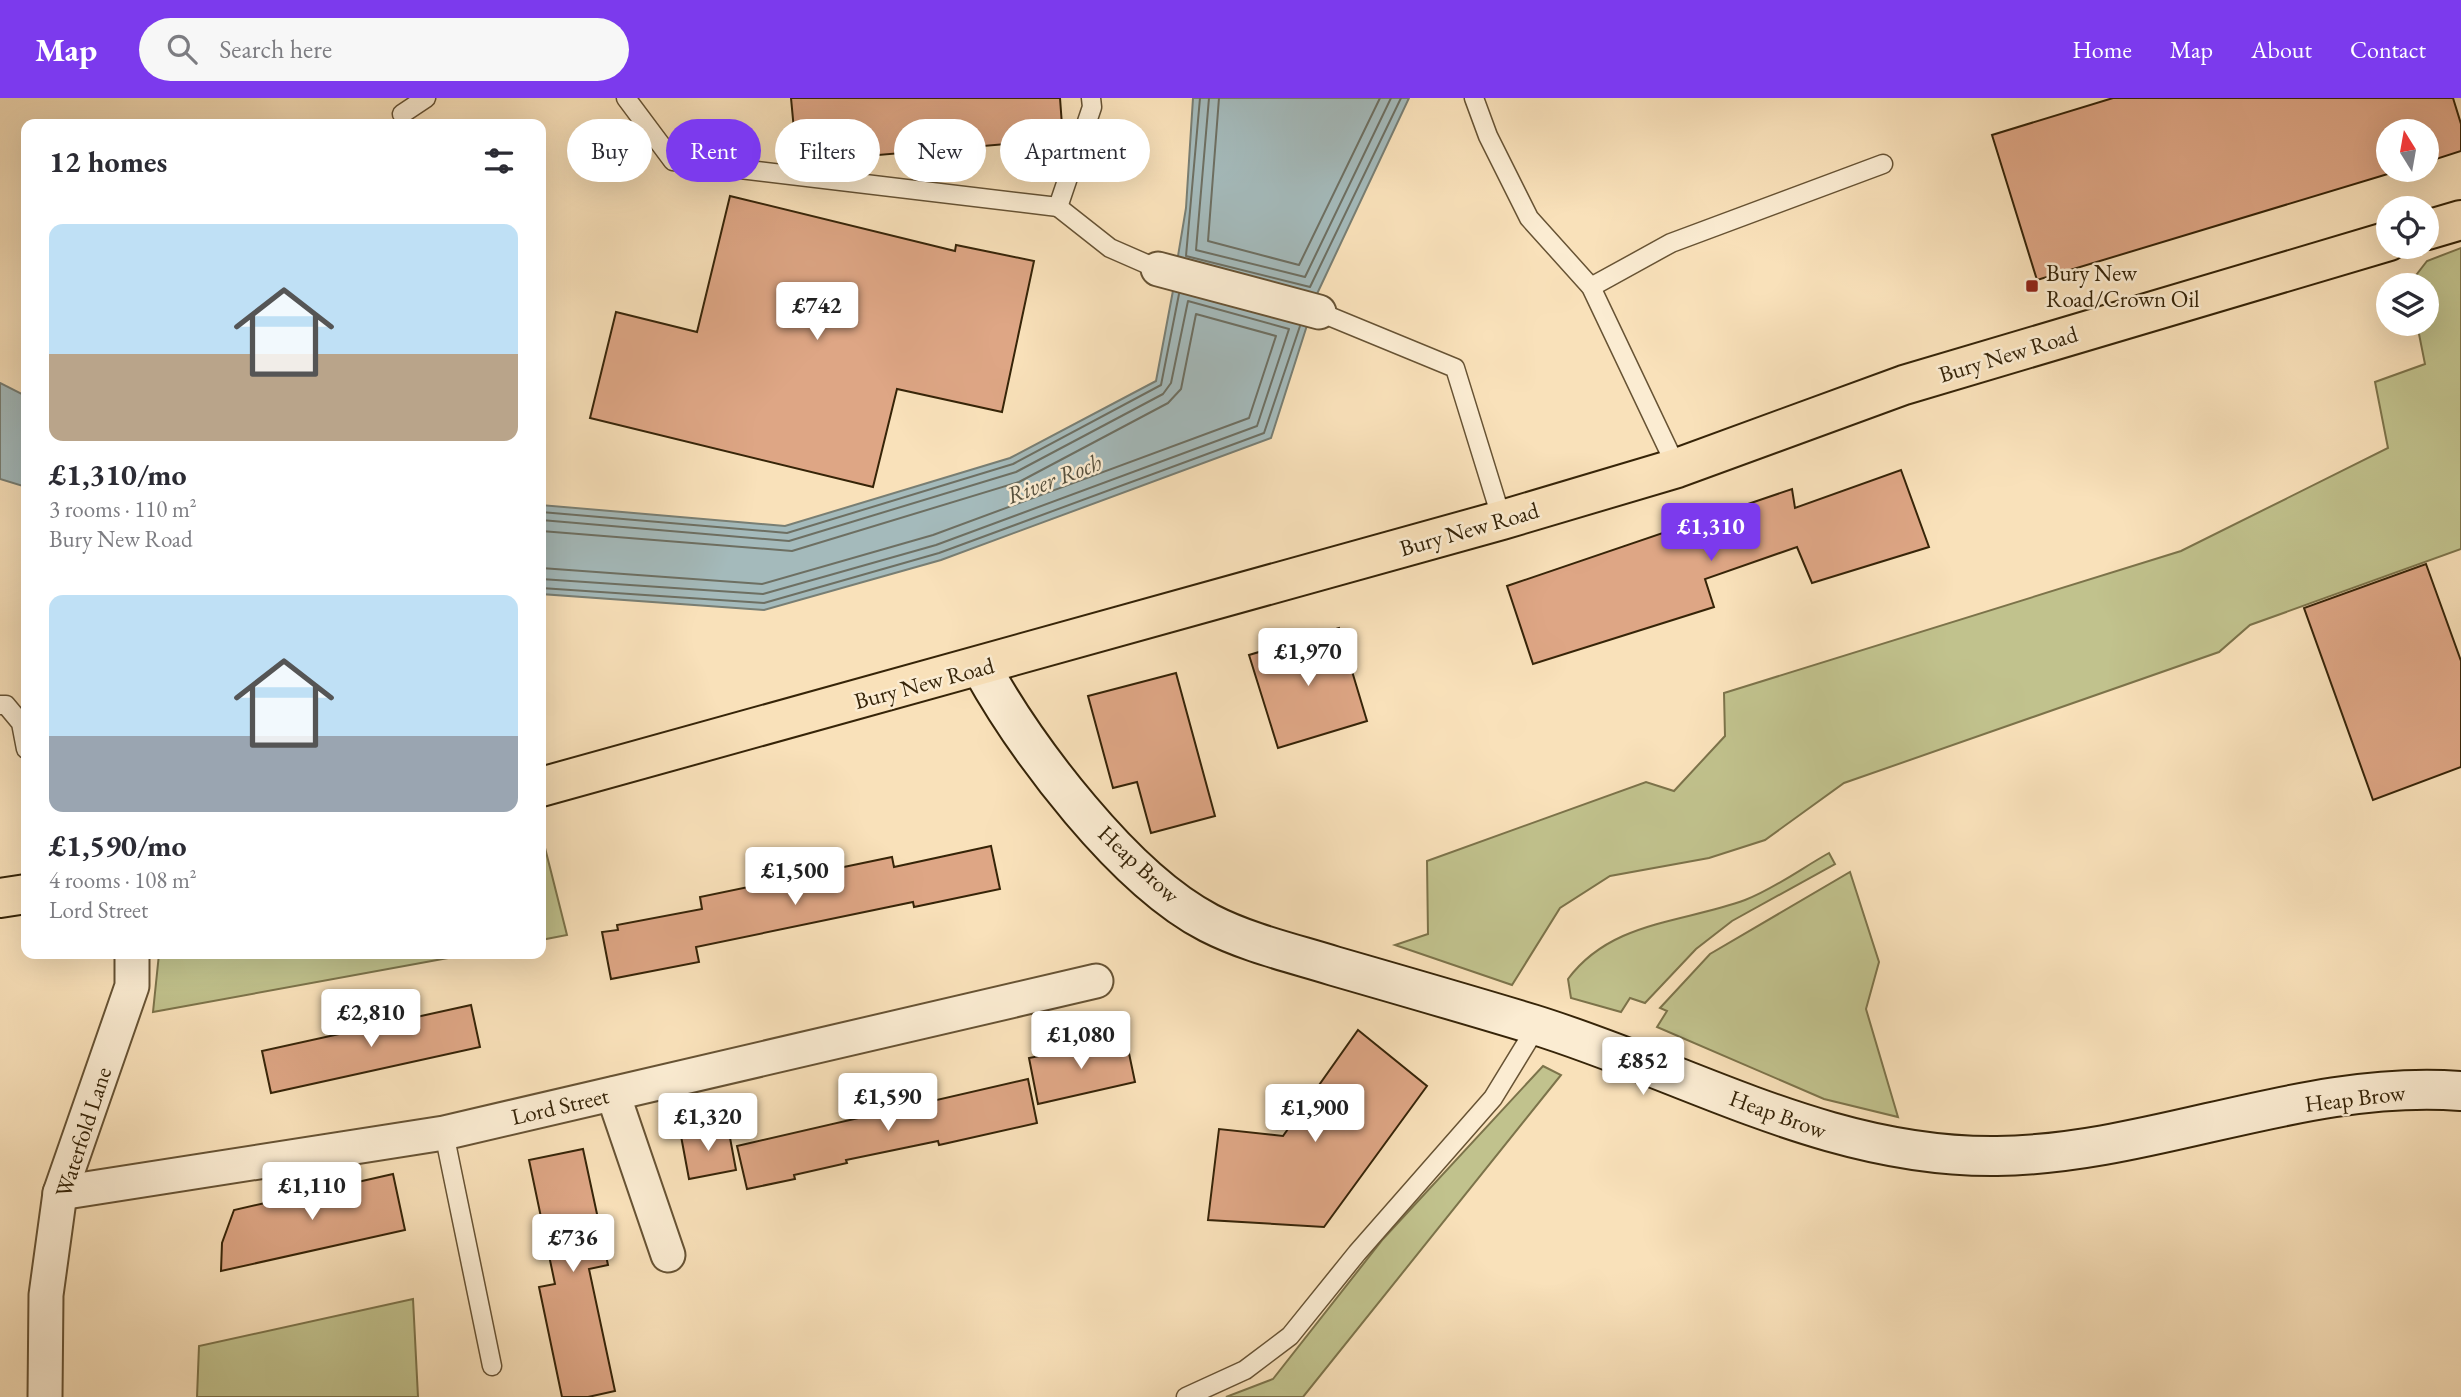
<!DOCTYPE html>
<html lang="en">
<head>
<meta charset="utf-8">
<style>
  :root { --surface:#fff; --page:#f7f7f7; --text:#2b2b33; --muted:#7c7c81; --accent:#7c3aed }
  body { margin:0; font-family:"EB Garamond",serif; background:var(--page); color:var(--text); height:100vh; display:flex; flex-direction:column; font-size:26px; white-space:nowrap }
  * { box-sizing:border-box; margin:0 }
  p { font-size:23px; color:var(--muted) }
  .icon { flex:none; width:38px; height:38px; fill:none; stroke:currentColor; stroke-width:2; stroke-linecap:round; stroke-linejoin:round }
  .map { position:relative; flex:1; overflow:hidden }
  .details { position:absolute; left:21px; top:21px; width:525px; height:840px; display:flex; flex-direction:column; background:var(--surface); border-radius:14px; box-shadow:0 7px 28px #0002 }
  .details>* { flex:none }
  .top-card { position:absolute; left:567px; top:21px; width:665px; height:63px; display:flex; gap:14px }
  .needle { width:46px; rotate:349deg }
  .tools { position:absolute; left:2376px; top:21px; display:grid; gap:14px }
  .tools a { display:grid; place-items:center; width:63px; height:63px; border-radius:50%; background:var(--surface); box-shadow:0 7px 28px #0002; font-size:35px }
  .price { position:absolute; translate:-50% -60px; padding:0 16px; border-radius:7px; background:#fff; color:#222; font-size:23px; line-height:46px; filter:drop-shadow(0 2px 4px #0008) }
  .price::after { content:''; position:absolute; left:50%; top:42px; width:21px; height:16px; margin-left:-10px; background:inherit; clip-path:polygon(0 0,100% 0,50% 100%) }
  .price.active { background:var(--accent); color:#fff }
  ul { padding:0; list-style:none }
  li { display:grid; align-content:center; gap:14px; height:371px; padding:0 28px }
  li span { display:grid; place-items:center; height:217px; border-radius:14px; color:#555 }
  li>.icon { margin-inline-start:auto }
  span .icon { width:126px; height:126px; fill:#fffc; stroke-width:1 }
  li b { font-size:30px }
  h2 { display:flex; justify-content:space-between; align-items:center; height:84px; padding:0 28px; font-size:30px }
  .pill { padding:0 24px; border-radius:32px; background:var(--surface); box-shadow:0 7px 28px #0002; font-size:24px; line-height:63px }
  .pill.active { background:var(--accent); color:#fff }
  header { display:flex; align-items:center; gap:42px; box-sizing:border-box; height:98px; padding:0 35px; background:var(--accent); color:#fff }
  header strong { font-size:33px }
  nav { display:flex; gap:38px; margin-inline-start:auto; font-size:24px }
  .search { width:490px; height:63px; background:var(--page); display:flex; align-items:center; gap:18px; box-sizing:border-box; padding:0 24px; border-radius:38px; color:var(--muted); font-size:26px }
  .map>svg:first-child { display:block }
  .green { fill:#c1c28d; stroke:#7c734a; stroke-width:2 }
  .water { fill:#a4babb; stroke:#787e73; stroke-width:2 }
  .lines { fill:none; stroke-linecap:round; stroke-linejoin:round }
  .shore { stroke:#6d6f62; stroke-width:2 }
  .building { fill:#dea685; stroke:#362408; stroke-width:2 }
  .lane-casing { stroke:#675334; stroke-width:21 }
  .street-casing { stroke:#675334; stroke-width:37 }
  .secondary-casing { stroke:#362408; stroke-width:42 }
  .highway-casing { stroke:#362408; stroke-width:42 }
  .lane { stroke:#fbecd2; stroke-width:18 }
  .street { stroke:#fbecd2; stroke-width:33 }
  .secondary { stroke:#fbecd2; stroke-width:38 }
  .highway { stroke:#f9e1ba; stroke-width:38 }
  .poi-dot { fill:#8f2418; stroke:#fbecd2; stroke-width:2.5 }
  .labels { text-anchor:middle; stroke-width:5; stroke-linejoin:round; paint-order:stroke }
  .poi-label { font-size:23px; fill:#362408; stroke:#fbecd2; text-anchor:start }
  .street-label { font-size:23px; fill:#362408; stroke:#fbecd2 }
  .water-label { font-size:24px; font-style:italic; fill:#57513e; stroke:#fbecd2 }
</style>
</head>
<body>
<header>
<strong>Map</strong>
<div class="search"><svg class="icon" aria-label="search" viewBox="0 0 24 24"><circle cx="10" cy="10" r="6"/><path d="M15 15l6 6"/></svg>Search here</div>
<nav><a>Home</a><a>Map</a><a>About</a><a>Contact</a></nav>
</header>
<div class="map">
<svg width="2461" height="1299" viewBox="0 0 2461 1299">
  <rect width="100%" height="100%" fill="#f9e1ba"/>
  <filter id="stains"><feTurbulence type="fractalNoise" baseFrequency=".00286" numOctaves="4"/><feColorMatrix values="0 0 0 0 .2 0 0 0 0 .09 0 0 0 0 .02 0 0 0 .5 -.17"/></filter>
  <radialGradient id="worn" r=".72"><stop offset=".6" stop-color="#630" stop-opacity="0"/><stop offset="1" stop-color="#630" stop-opacity=".3"/></radialGradient>
  <!-- green -->
  <g class="green">
    <polygon points="2461,150 2461,451 2250,527 2219,554 1844,685 1765,742 1709,760 1610,778 1560,810 1512,887 1395,847 1428,836 1427,763 1646,684 1674,693 1725,638 1724,595 2181,453 2388,350 2375,284 2425,266 2417,226 2427,226 2427,187 2410,185 2427,163"/>
    <polygon points="541,734 567,837 541,842"/>
    <path d="M 1829,755 L 1835,766 L 1732,823 L 1696,851 L 1645,905 L 1630,900 L 1621,914 L 1571,900 L 1568,881 C 1611,823 1682,825 1745,802 C 1774,791 1802,770 1829,755 Z"/>
    <polygon points="1850,774 1879,864 1866,911 1898,1019 1824,1001 1657,929 1667,913 1660,910 1710,856"/>
    <polygon points="159,856 470,856 153,914"/>
    <polygon points="1543,968 1561,977 1303,1299 1226,1299 1273,1281 1383,1141"/>
    <polygon points="413,1201 418,1299 197,1299 199,1248"/>
  </g>
  <!-- water -->
  <g class="water">
    <polygon points="1193,0 1409,0 1316,198 1177,164 1186,110"/>
    <polygon points="1175,182 1310,218 1271,340 941,462 764,512 541,496 541,407 785,428 1010,360 1156,283"/>
    <polygon points="0,285 26,298 26,389 0,381"/>
  </g>
  <g class="lines">
    <!-- shore -->
    <g class="shore">
      <polyline points="1200,0 1186,158 1310,189 1401,0"/>
      <polyline points="1209,0 1196,152 1305,179 1391,0"/>
      <polyline points="1219,0 1208,143 1299,167 1380,0"/>
      <polyline points="541,414 787,435 1013,366 1161,287 1179,196"/>
      <polyline points="541,422 789,443 1016,374 1163,296 1171,285 1188,203 1289,231 1257,328 936,447 763,496 541,481"/>
      <polyline points="541,433 792,453 1019,384 1168,305 1181,291 1196,216 1276,238 1249,320 933,437 762,486 541,470"/>
      <polyline points="541,490 764,505 939,455 1264,335 1300,228"/>
    </g>
  </g>
  <!-- building -->
  <g class="building">
    <polygon points="791,0 1060,0 1063,41 797,64"/>
    <polygon points="2113,0 2453,0 2461,26 2461,53 2427,64 2427,33 2389,33 2389,72 2401,72 2037,182 1992,37"/>
    <polygon points="730,98 955,153 956,147 1034,163 1002,314 897,291 873,389 590,320 616,214 697,234"/>
    <polygon points="1901,372 1929,449 1812,485 1797,449 1705,481 1714,509 1533,566 1507,488 1792,391 1795,410"/>
    <polygon points="2426,466 2461,563 2461,669 2373,702 2304,510"/>
    <polygon points="1339,530 1367,623 1278,650 1249,557"/>
    <polygon points="1176,575 1215,718 1151,735 1137,684 1113,690 1088,598"/>
    <polygon points="991,748 1000,791 914,809 913,804 696,849 699,864 611,881 602,834 618,832 617,827 702,811 700,799 892,759 894,769"/>
    <polygon points="471,907 480,949 271,995 262,953"/>
    <polygon points="1358,932 1427,988 1324,1129 1208,1122 1219,1031 1283,1038"/>
    <polygon points="1126,941 1135,984 1038,1006 1029,960"/>
    <polygon points="1028,981 1037,1025 939,1047 938,1043 846,1062 847,1065 794,1077 795,1081 747,1091 737,1048"/>
    <polygon points="728,1029 736,1072 689,1081 681,1038"/>
    <polygon points="583,1051 608,1167 589,1171 615,1293 588,1299 562,1299 539,1189 555,1186 529,1062"/>
    <polygon points="393,1076 405,1132 221,1173 222,1145 234,1112"/>
  </g>
  <g class="lines">
    <defs>
      <g id="lane">
        <polyline points="626,0 673,63 1058,109 1092,9 1091,0"/>
        <polyline points="1474,0 1488,38 1529,120 1591,189 1677,370"/>
        <polyline points="402,16 426,0"/>
        <polyline points="1058,109 1110,150 1158,171"/>
        <polyline points="1591,189 1671,145 1883,66"/>
        <polyline points="1319,214 1455,270 1502,422"/>
        <polyline points="0,607 6,607 21,625 26,651"/>
        <polyline points="444,1035 492,1268"/>
        <polyline points="1186,1299 1245,1272 1290,1238 1357,1155 1493,1000 1537,928"/>
      </g>
      <g id="street">
        <polyline points="1158,171 1319,214"/>
        <polyline points="613,996 668,1157"/>
        <polyline points="60,1095 444,1035 1096,883"/>
        <polyline points="45,1299 46,1197 60,1095 132,888 132,856"/>
      </g>
      <path id="secondary" d="M 981,569 C 1027,652 1124,781 1209,825 C 1248,845 1292,855 1334,868 C 1400,887 1466,906 1532,926 C 1688,974 1828,1060 1997,1058 C 2154,1056 2303,981 2461,993"/>
      <g id="highway">
        <polyline points="2427,132 2461,122"/>
        <polyline points="541,689 1502,422 1677,370 1904,287 2389,143"/>
        <polyline points="0,800 26,796"/>
      </g>
    </defs>
    <!-- lane casing -->
    <use href="#lane" class="lane-casing"/>
    <!-- street casing -->
    <use href="#street" class="street-casing"/>
    <!-- secondary casing -->
    <use href="#secondary" class="secondary-casing"/>
    <!-- highway casing -->
    <use href="#highway" class="highway-casing"/>
    <!-- lane -->
    <use href="#lane" class="lane"/>
    <!-- street -->
    <use href="#street" class="street"/>
    <!-- secondary -->
    <use href="#secondary" class="secondary"/>
    <!-- highway -->
    <use href="#highway" class="highway"/>
  </g>
  <!-- markers -->
  <rect class="poi-dot" x="2025" y="181" width="14" height="14" rx="3.5"/>
  <g class="labels">
    <!-- poi labels -->
    <g class="poi-label">
      <text x="2046" y="183">Bury New<tspan x="2046" dy="26">Road/Crown Oil</tspan></text>
    </g>
    <!-- street labels -->
    <g class="street-label">
      <text transform="translate(2008 256) rotate(-17)" y="8">Bury New Road</text>
      <text transform="translate(1469 431) rotate(-16)" y="8">Bury New Road</text>
      <text transform="translate(924 585) rotate(-15)" y="8">Bury New Road</text>
      <text transform="translate(1139 766) rotate(43)" y="8">Heap Brow</text>
      <text transform="translate(2355 1000) rotate(-7)" y="8">Heap Brow</text>
      <text transform="translate(560 1008) rotate(-13)" y="8">Lord Street</text>
      <text transform="translate(1778 1016) rotate(20)" y="8">Heap Brow</text>
      <text transform="translate(83 1034) rotate(-72)" y="8">Waterfold Lane</text>
    </g>
    <!-- water labels -->
    <g class="water-label">
      <text transform="translate(1054 381) rotate(-21)" y="8">River Roch</text>
    </g>
  </g>
  <rect width="100%" height="100%" filter="url(#stains)"/>
  <rect width="100%" height="100%" fill="url(#worn)"/>
</svg>
<div class="tools">
<a><svg class="needle" viewBox="-14 -14 28 28"><path d="M0-13l5 13h-10z" fill="#e53935"/><path d="M0 13l5-13h-10z" fill="#7c7c81"/></svg></a>
<a><svg class="icon" aria-label="locate" viewBox="0 0 24 24"><circle cx="12" cy="12" r="6"/><path d="M12 2v4M12 18v4M2 12h4M18 12h4"/></svg></a>
<a><svg class="icon" aria-label="layers" viewBox="0 0 24 24"><path d="M12 4l9 5-9 5-9-5zM3 14l9 5 9-5"/></svg></a>
</div>
<b class="price" style="left:817px;top:244px">£742</b>
<b class="price active" style="left:1711px;top:465px">£1,310</b>
<b class="price" style="left:1308px;top:590px">£1,970</b>
<b class="price" style="left:795px;top:809px">£1,500</b>
<b class="price" style="left:371px;top:951px">£2,810</b>
<b class="price" style="left:1081px;top:973px">£1,080</b>
<b class="price" style="left:1643px;top:999px">£852</b>
<b class="price" style="left:888px;top:1035px">£1,590</b>
<b class="price" style="left:1315px;top:1046px">£1,900</b>
<b class="price" style="left:708px;top:1055px">£1,320</b>
<b class="price" style="left:312px;top:1124px">£1,110</b>
<b class="price" style="left:573px;top:1176px">£736</b>
<div class="top-card">
<a class="pill">Buy</a>
<a class="pill active">Rent</a>
<a class="pill">Filters</a>
<a class="pill">New</a>
<a class="pill">Apartment</a>
</div>
<section class="details">
<h2>12 homes<svg class="icon" aria-label="filters" viewBox="0 0 24 24"><path d="M4 7h16M4 17h16"/><circle cx="9" cy="7" r="2"/><circle cx="15" cy="17" r="2"/></svg></h2>
<ul>
<li><span style="background:linear-gradient(#bfe0f5 60%,#b9a48a 0)"><svg class="icon" aria-label="home" viewBox="0 0 24 24"><path d="M3 11l9-7 9 7M6 9v11h12V9"/></svg></span><div><b>£1,310/mo</b><p>3 rooms · 110 m²</p><p>Bury New Road</p></div></li>
<li><span style="background:linear-gradient(#bfe0f5 65%,#9aa5b1 0)"><svg class="icon" aria-label="home" viewBox="0 0 24 24"><path d="M3 11l9-7 9 7M6 9v11h12V9"/></svg></span><div><b>£1,590/mo</b><p>4 rooms · 108 m²</p><p>Lord Street</p></div></li>
</ul>
</section>
</div>
</body>
</html>
